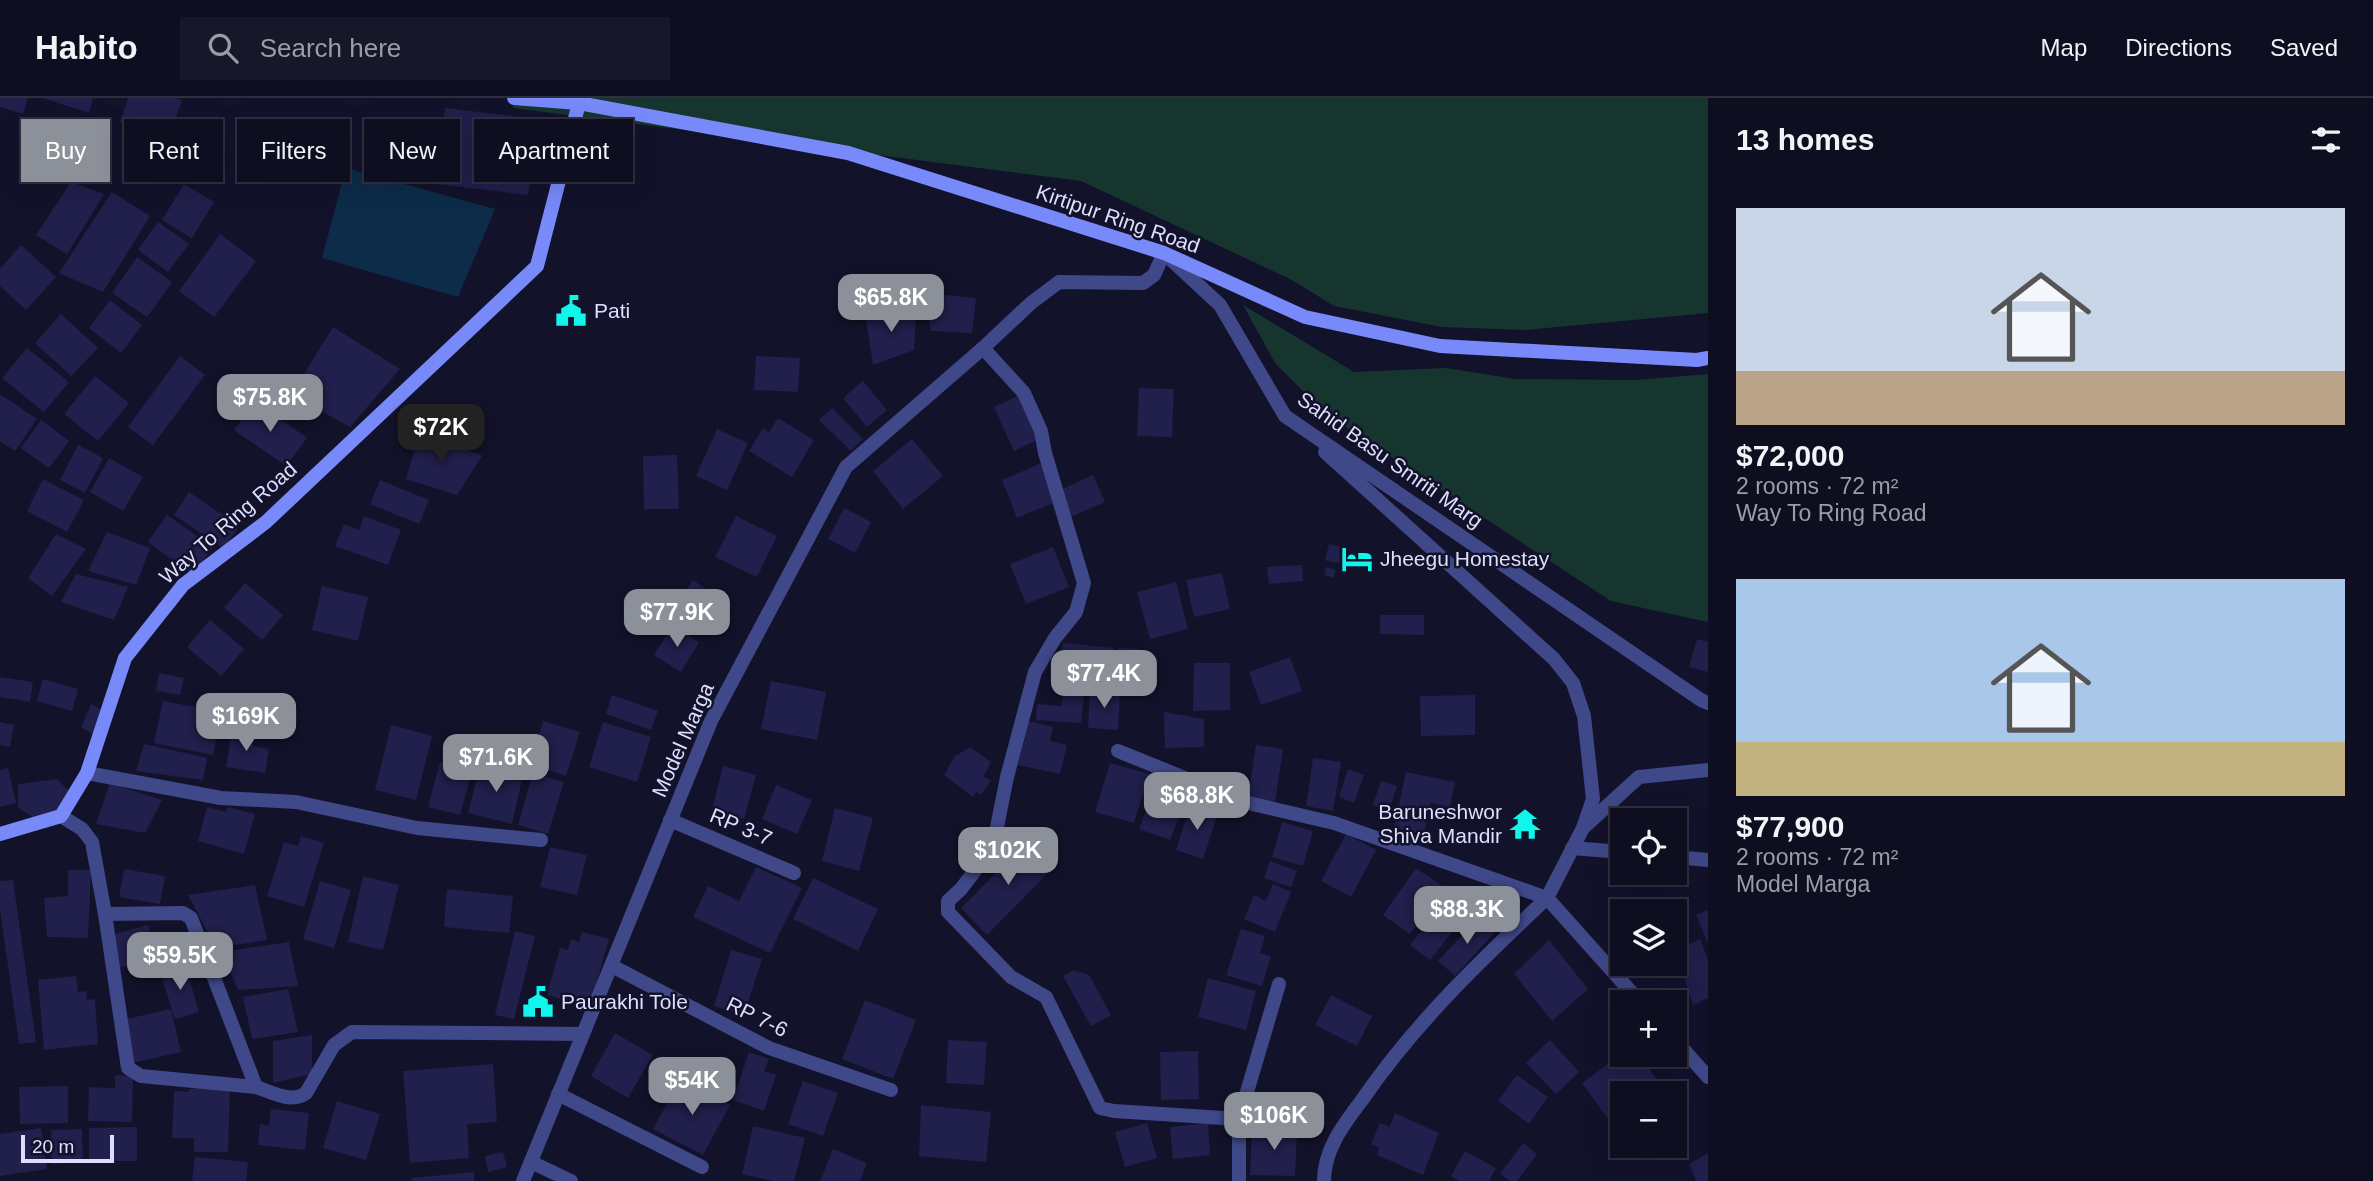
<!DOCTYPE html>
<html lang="en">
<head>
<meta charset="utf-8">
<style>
  :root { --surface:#0e0e20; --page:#171729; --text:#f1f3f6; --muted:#9b9ca5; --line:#2e2e3e; --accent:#8c9099 }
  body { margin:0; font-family:Arial,sans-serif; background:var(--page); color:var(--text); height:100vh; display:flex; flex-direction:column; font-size:26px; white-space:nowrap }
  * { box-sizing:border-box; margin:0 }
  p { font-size:23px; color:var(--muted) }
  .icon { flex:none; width:38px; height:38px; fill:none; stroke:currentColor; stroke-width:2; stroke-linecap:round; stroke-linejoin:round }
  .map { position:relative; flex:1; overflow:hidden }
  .side { display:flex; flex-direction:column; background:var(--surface); width:665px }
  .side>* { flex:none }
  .guide { position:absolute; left:21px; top:21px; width:665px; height:63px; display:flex; gap:14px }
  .tools { position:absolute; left:1610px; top:710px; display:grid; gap:14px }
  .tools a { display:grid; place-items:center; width:77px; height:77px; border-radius:0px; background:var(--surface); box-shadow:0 7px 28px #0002,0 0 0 2px var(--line); font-size:35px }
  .scale { position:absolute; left:21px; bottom:18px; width:93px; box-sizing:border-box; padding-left:7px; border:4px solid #dedffe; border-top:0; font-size:19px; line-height:24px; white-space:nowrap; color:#dedffe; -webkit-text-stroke:5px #13122b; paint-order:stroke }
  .price { position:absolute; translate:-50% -60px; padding:0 16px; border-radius:14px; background:var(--accent); color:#fff; font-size:23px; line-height:46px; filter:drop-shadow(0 2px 4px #0008) }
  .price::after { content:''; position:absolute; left:50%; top:42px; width:21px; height:16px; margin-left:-10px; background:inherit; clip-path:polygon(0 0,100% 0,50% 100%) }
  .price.on { background:#222; color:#fff }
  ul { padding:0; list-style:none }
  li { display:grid; align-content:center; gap:14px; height:371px; padding:0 28px }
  li span { display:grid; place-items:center; height:217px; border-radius:0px; color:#555 }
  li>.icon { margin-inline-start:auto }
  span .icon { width:126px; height:126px; fill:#fffc; stroke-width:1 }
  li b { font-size:30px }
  h2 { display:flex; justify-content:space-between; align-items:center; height:84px; padding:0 28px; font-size:30px }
  .pill { padding:0 24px; border-radius:0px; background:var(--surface); box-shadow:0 7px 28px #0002,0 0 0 2px var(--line); font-size:24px; line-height:63px }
  .pill.on { background:var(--accent); color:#fff }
  header { display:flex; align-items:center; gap:42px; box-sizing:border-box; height:98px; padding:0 35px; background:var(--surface); border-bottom:2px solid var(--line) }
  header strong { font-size:33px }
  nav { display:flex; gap:38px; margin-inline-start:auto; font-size:24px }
  .search { width:490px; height:63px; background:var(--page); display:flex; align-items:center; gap:18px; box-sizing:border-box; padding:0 24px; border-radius:0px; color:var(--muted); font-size:26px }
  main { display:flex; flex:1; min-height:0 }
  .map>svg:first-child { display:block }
  .green { fill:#16352f }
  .water { fill:#0d2c49 }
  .building { fill:#211f4b }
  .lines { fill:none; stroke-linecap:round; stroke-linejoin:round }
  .street { stroke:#3f4888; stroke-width:14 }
  .secondary { stroke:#7889fa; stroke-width:14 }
  .labels { text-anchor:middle; stroke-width:5; stroke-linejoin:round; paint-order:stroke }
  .street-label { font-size:21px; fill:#dedffe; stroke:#13122b }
  .poi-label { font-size:21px; fill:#dedffe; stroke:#13122b; text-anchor:start }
</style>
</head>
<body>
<header>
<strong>Habito</strong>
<div class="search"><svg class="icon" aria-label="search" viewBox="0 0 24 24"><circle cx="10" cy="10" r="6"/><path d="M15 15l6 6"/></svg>Search here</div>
<nav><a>Map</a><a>Directions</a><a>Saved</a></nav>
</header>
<main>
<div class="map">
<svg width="1708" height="1083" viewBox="0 0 1708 1083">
  <rect width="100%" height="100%" fill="#13122b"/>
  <!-- green -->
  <g class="green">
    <polygon points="512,0 1708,0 1708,215 1525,232 1442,229 1334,208 1292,182 1081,83 513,10"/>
    <polygon points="1243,207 1354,274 1446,270 1515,281 1636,282 1708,276 1708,524 1611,503 1326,316 1275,265"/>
  </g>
  <!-- water -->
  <polygon class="water" points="346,70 495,111 458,199 322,160"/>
  <!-- building -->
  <g class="building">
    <polygon points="0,0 28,0 23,16 0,9"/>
    <polygon points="43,0 93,0 89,15"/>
    <polygon points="128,0 175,0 182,2 169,40 120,24"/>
    <polygon points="445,10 538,21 528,97 436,86"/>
    <polygon points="65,29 101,36 91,85 55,78"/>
    <polygon points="71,84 104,96 67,156 36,137"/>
    <polygon points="184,86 214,104 192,140 162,122"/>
    <polygon points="112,94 150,118 103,194 59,175"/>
    <polygon points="158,124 189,146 168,174 138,152"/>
    <polygon points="220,136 256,163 214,219 179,193"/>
    <polygon points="21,147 56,179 26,212 0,188 0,171"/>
    <polygon points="137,159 172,184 147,219 112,195"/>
    <polygon points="924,195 976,200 972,235 931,233"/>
    <polygon points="110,202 142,227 121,255 89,230"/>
    <polygon points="865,214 916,214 914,252 873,267"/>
    <polygon points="61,216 98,250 71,278 35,245"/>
    <polygon points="333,229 400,271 350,329 291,297"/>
    <polygon points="27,250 69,284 44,314 2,280"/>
    <polygon points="180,258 205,277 153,347 128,329"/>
    <polygon points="756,258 800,260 798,294 754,292"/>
    <polygon points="95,278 129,305 98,343 64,316"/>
    <polygon points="863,283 887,312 867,329 843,300"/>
    <polygon points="1139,290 1174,291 1172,339 1137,338"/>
    <polygon points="1024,295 1044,339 1014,353 994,309"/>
    <polygon points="0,296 37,321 15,353 0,343"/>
    <polygon points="255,303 307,340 286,368 234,332"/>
    <polygon points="832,310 863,341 851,353 819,322"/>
    <polygon points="778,320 814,342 792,379 749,353 763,330 769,334"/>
    <polygon points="41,322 69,343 49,370 21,350"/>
    <polygon points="717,331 748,345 727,392 696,378"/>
    <polygon points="420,333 482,358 457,397 406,381"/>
    <polygon points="912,341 943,378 903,411 873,373"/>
    <polygon points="78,347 103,360 85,395 60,382"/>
    <polygon points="677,357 679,411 644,411 643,358"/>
    <polygon points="109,360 143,379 123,413 90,394"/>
    <polygon points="1044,364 1060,402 1017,420 1002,382"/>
    <polygon points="1093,377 1105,404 1070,419 1058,393"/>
    <polygon points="43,381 84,402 67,434 27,413"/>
    <polygon points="380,382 429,402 419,426 370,406"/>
    <polygon points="189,394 239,428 224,451 174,417"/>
    <polygon points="844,410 871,424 855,455 828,441"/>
    <polygon points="167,417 213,449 193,477 148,444"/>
    <polygon points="364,418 401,432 388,467 335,448 344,426 359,432"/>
    <polygon points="736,418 777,438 757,479 715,459"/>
    <polygon points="107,434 150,450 136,487 88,473"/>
    <polygon points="56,436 86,451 52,498 28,480"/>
    <polygon points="1329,446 1345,450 1342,466 1325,462"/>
    <polygon points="1053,449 1069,489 1026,506 1010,466"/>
    <polygon points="1302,467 1303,483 1269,486 1267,469"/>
    <polygon points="1326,469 1336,472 1333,480 1324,477"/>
    <polygon points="1222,475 1230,511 1194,519 1186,482"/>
    <polygon points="76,476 128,489 114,522 61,504"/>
    <polygon points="693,482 727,505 704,538 670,515"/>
    <polygon points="1176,484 1188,531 1150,541 1137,494"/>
    <polygon points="245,485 283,517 262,542 224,510"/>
    <polygon points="322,488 368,499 358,543 312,532"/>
    <polygon points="1380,517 1424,517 1424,537 1380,536"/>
    <polygon points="210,522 244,551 221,578 187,549"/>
    <polygon points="673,528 699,544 681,574 654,557"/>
    <polygon points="1697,541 1708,544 1708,574 1689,569"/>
    <polygon points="1063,545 1114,550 1109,586 1060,581"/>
    <polygon points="1119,550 1140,551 1138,580 1118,579"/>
    <polygon points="1290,559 1302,593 1261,607 1249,574"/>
    <polygon points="1194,565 1230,565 1230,612 1193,613"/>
    <polygon points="159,575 184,580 180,597 156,593"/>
    <polygon points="0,579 33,584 30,604 0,599"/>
    <polygon points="43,581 78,591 72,613 37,603"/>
    <polygon points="771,583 826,594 817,642 761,631"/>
    <polygon points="1090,592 1120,594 1118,632 1088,630"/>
    <polygon points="1063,595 1084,596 1081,625 1036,622 1037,606 1062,608"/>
    <polygon points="612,597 658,613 651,632 606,616"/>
    <polygon points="1475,597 1475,637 1421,638 1420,598"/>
    <polygon points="163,603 222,614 213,657 154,645"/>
    <polygon points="91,606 105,613 94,636 81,630"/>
    <polygon points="1164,614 1204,621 1204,649 1165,650"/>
    <polygon points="543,623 580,634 566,678 530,666"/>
    <polygon points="1029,623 1053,629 1050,643 1067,647 1060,676 1018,667"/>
    <polygon points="0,624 14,627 10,649 0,647"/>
    <polygon points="603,624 651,639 637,684 589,669"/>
    <polygon points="391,627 432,638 416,702 375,692"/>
    <polygon points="232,631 255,634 253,648 269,651 265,675 226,669"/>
    <polygon points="144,646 207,660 203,682 136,673"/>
    <polygon points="1256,647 1283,651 1275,704 1248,700"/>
    <polygon points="970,649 991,664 983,679 991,682 981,697 976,693 973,699 944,677 955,658"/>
    <polygon points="1313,660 1341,664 1333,713 1306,708"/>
    <polygon points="440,664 472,673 460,717 428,709"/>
    <polygon points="1110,665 1149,676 1134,725 1095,714"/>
    <polygon points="480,667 523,677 512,726 468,715"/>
    <polygon points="723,668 756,677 744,721 712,712"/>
    <polygon points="8,670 16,705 0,709 0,672"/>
    <polygon points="1348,671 1364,677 1354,705 1339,699"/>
    <polygon points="1406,674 1455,684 1450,709 1430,705 1424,736 1394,730"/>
    <polygon points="533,675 564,684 548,736 518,727"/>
    <polygon points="57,681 70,694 56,715 35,721 18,709 18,686"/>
    <polygon points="1381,683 1397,688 1389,713 1373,707"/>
    <polygon points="110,685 162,702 145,735 96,726"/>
    <polygon points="776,687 812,702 797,736 762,721"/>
    <polygon points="1154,692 1185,704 1170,742 1139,731"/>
    <polygon points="1191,706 1218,715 1203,761 1176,752"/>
    <polygon points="207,709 226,714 228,709 255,716 244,756 198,743"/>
    <polygon points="835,710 873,720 859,773 822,763"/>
    <polygon points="1282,724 1313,733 1303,768 1272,759"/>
    <polygon points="1346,736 1376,752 1351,799 1321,783"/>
    <polygon points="301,738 324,745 304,809 267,798 284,744 298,748"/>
    <polygon points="1030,741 1056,767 987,837 961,810"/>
    <polygon points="550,749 587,757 577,797 540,789"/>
    <polygon points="1270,763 1297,773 1291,789 1264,780"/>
    <polygon points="756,769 802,790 770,855 693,819 708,788 739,803"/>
    <polygon points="1416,770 1444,789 1410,836 1383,817"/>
    <polygon points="124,771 165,778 160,806 119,799"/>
    <polygon points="68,772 91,772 88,840 47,839 44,800 68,798"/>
    <polygon points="363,778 399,787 383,852 348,844"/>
    <polygon points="813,780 878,811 858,853 793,821"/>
    <polygon points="13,782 36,944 19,946 0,811 0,783"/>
    <polygon points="320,783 351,792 334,850 303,841"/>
    <polygon points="1273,786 1291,794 1275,834 1244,821 1254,797 1266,803"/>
    <polygon points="255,787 267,842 216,850 188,797"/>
    <polygon points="447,791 513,798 509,835 444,829"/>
    <polygon points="1708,812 1708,845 1696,817"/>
    <polygon points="1435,815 1455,830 1430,862 1410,847"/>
    <polygon points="1480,818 1496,833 1455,878 1438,863"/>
    <polygon points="148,827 156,861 120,870 111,837"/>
    <polygon points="1241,831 1265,838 1260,855 1271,858 1262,888 1226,877"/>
    <polygon points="515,833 535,838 514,921 495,917"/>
    <polygon points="582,834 609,841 590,908 547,897 560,850 568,852 571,841 579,844"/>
    <polygon points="1700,841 1708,862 1708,900 1693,907 1675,852"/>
    <polygon points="1549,842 1588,891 1552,923 1514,876"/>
    <polygon points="289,844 298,888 238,892 221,854"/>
    <polygon points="731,852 762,861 744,917 714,908"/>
    <polygon points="185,866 199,914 175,921 160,874"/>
    <polygon points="1074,872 1089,877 1111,917 1091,928 1063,878"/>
    <polygon points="76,878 78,894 86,893 87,902 95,901 98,946 44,952 38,882"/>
    <polygon points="1208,880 1256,893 1246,932 1198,919"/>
    <polygon points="288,891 298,934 252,941 243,899"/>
    <polygon points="1331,897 1372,918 1357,948 1315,927"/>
    <polygon points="865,902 916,922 893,981 842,961"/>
    <polygon points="171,911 181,954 132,965 122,922"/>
    <polygon points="615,935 653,957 628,1000 591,978"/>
    <polygon points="312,937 312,976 273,985 273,943"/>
    <polygon points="948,942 987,944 984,987 946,985"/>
    <polygon points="1550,942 1579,974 1556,996 1526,965"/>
    <polygon points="1198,953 1199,1001 1161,1002 1160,954"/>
    <polygon points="749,954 769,961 764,973 776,977 764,1013 733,1002"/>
    <polygon points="1622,956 1639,957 1662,988 1652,996 1622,996 1622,1017 1611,1025 1582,985"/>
    <polygon points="493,966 497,1024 467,1026 469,1060 410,1065 403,973"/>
    <polygon points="115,977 133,978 132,1024 88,1023 89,989 115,990"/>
    <polygon points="1517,977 1548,999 1529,1026 1498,1003"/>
    <polygon points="681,980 730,1007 703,1057 653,1031"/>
    <polygon points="803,983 838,995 823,1038 788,1026"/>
    <polygon points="68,988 68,1025 20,1026 19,989"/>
    <polygon points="230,988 228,1054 194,1054 194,1040 172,1040 174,993 189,994 189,991"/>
    <polygon points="337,1003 380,1016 366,1062 323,1050"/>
    <polygon points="921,1007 991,1014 986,1064 919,1058"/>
    <polygon points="271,1011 309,1015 305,1052 258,1047 260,1026 269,1028"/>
    <polygon points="1395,1015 1439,1035 1423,1077 1377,1057 1379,1050 1371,1046 1380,1025 1390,1029"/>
    <polygon points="1147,1025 1157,1060 1125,1069 1115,1034"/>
    <polygon points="1208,1025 1210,1057 1173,1061 1170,1029"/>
    <polygon points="753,1028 805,1040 794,1083 773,1083 742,1076"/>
    <polygon points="137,1029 137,1063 89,1063 89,1030"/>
    <polygon points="41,1030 47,1071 0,1078 0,1036"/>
    <polygon points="1252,1030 1297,1031 1295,1078 1250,1077"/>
    <polygon points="82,1031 83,1064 52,1066 51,1032"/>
    <polygon points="1523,1045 1537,1056 1517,1083 1510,1083 1500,1076"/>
    <polygon points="833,1051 867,1065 860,1083 820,1083"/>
    <polygon points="1465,1053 1496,1070 1489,1083 1459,1083 1451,1078"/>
    <polygon points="503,1054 507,1069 488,1074 485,1058"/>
    <polygon points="1708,1055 1708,1083 1696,1083 1689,1066"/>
    <polygon points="195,1059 248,1064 246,1083 192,1083"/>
    <polygon points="474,1074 474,1083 412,1083 412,1080"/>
  </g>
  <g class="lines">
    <!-- street -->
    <g class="street">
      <polyline points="983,250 1024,295 1041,333 1045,355 1084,485 1076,514 1055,540 1035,574 1007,679 993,749 961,791 948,803 948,814 1011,879 1046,899 1100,1010 1114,1013 1239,1021"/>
      <polyline points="1325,354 1554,561 1573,585 1584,618 1593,701 1583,730"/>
      <path d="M 1118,653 L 1244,704 L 1334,725 L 1547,800 C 1479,864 1415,925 1362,1002 C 1344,1026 1324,1051 1324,1083"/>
      <polyline points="87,675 221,700 296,704 417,730 541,742"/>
      <path d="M 61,718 L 82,731 L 92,744 L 105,816 L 183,815 L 191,820 L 256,989 C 271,994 292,1006 306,995 L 334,947 L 352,934 L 583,936"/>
      <polyline points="670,722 794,775"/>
      <polyline points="1572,750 1622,754"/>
      <polyline points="1675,759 1708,762"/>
      <polyline points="105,816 128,970 141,978 256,989"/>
      <polyline points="612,868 769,950 891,992"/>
      <polyline points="1641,905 1547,800 1583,730 1639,679 1708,672"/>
      <polyline points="1675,942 1708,979"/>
      <polyline points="558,996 702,1069"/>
      <polyline points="531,1064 571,1083"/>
      <polyline points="523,1083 711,623 846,369 983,250 1031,205 1059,184 1143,185 1154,177 1164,155 1220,207 1285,318 1701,602 1708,605"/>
      <polyline points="1239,1083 1239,1021 1279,886"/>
    </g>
    <!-- secondary -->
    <g class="secondary">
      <polyline points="514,0 579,5 848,55 1164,155 1305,219 1440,248 1697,262 1708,260"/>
      <polyline points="0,736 61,718 87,675 125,560 183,487 266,424 537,168 579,5"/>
    </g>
  </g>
  <!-- icons -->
  <defs>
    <symbol id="civic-bare" viewBox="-9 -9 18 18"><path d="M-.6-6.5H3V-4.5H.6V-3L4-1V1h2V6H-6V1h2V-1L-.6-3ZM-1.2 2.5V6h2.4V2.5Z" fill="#11f6ea" stroke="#13122b" stroke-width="2.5" paint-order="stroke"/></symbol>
    <symbol id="hotel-bare" viewBox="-9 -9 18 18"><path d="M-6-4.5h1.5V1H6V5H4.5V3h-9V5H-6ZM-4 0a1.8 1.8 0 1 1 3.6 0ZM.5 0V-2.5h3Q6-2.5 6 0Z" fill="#11f6ea" stroke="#13122b" stroke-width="2.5" paint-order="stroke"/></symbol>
    <symbol id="temple-bare" viewBox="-9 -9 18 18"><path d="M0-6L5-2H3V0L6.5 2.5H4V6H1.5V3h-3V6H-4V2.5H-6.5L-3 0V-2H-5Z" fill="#11f6ea" stroke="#13122b" stroke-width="2.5" paint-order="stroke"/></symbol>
  </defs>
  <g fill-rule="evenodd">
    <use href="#civic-bare" x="549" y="191" width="44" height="44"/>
    <use href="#hotel-bare" x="1335" y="439" width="44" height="44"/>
    <use href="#temple-bare" x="1503" y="704" width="44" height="44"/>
    <use href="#civic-bare" x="516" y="882" width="44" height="44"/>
  </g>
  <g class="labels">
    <!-- street labels -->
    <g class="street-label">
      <text transform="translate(1118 121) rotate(19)" y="7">Kirtipur Ring Road</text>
      <text transform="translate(1390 362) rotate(35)" y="7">Sahid Basu Smriti Marg</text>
      <text transform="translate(228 425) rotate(-41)" y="7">Way To Ring Road</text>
      <text transform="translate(683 642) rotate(-66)" y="7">Model Marga</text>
      <text transform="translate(741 729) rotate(23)" y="7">RP 3-7</text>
      <text transform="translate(757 919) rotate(26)" y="7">RP 7-6</text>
    </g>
    <!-- poi labels -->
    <g class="poi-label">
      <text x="594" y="220">Pati</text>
      <text x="1380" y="468">Jheegu Homestay</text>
      <text x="1502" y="721" text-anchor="end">Baruneshwor<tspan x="1502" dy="24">Shiva Mandir</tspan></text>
      <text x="561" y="911">Paurakhi Tole</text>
    </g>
  </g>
</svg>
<div class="tools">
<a><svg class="icon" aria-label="locate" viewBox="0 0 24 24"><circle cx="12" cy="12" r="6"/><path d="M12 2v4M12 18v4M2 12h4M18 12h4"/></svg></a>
<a><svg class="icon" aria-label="layers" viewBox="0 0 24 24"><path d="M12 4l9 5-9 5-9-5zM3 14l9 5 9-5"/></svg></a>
<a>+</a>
<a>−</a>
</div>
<div class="scale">20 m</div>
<b class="price" style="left:891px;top:236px">$65.8K</b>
<b class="price" style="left:270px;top:336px">$75.8K</b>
<b class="price on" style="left:441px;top:366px">$72K</b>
<b class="price" style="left:677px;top:551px">$77.9K</b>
<b class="price" style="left:1104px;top:612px">$77.4K</b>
<b class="price" style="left:246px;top:655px">$169K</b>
<b class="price" style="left:496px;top:696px">$71.6K</b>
<b class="price" style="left:1197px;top:734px">$68.8K</b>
<b class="price" style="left:1008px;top:789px">$102K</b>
<b class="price" style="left:1467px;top:848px">$88.3K</b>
<b class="price" style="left:180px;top:894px">$59.5K</b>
<b class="price" style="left:692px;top:1019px">$54K</b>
<b class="price" style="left:1274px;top:1054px">$106K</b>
<div class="guide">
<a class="pill on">Buy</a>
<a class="pill">Rent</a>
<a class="pill">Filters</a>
<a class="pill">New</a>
<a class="pill">Apartment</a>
</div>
</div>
<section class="side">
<h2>13 homes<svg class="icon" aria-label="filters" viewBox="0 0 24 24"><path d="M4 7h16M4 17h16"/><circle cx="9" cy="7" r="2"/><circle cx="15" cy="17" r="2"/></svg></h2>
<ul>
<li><span style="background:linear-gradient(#c9d6e8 75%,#b9a48a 0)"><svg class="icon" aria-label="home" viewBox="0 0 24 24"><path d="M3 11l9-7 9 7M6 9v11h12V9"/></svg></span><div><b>$72,000</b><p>2 rooms · 72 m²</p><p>Way To Ring Road</p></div></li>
<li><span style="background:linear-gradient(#a9c7e8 75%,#c2b280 0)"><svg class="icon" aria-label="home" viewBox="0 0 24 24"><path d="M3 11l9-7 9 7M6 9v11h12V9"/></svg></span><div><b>$77,900</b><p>2 rooms · 72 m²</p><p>Model Marga</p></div></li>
</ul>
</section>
</main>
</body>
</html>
